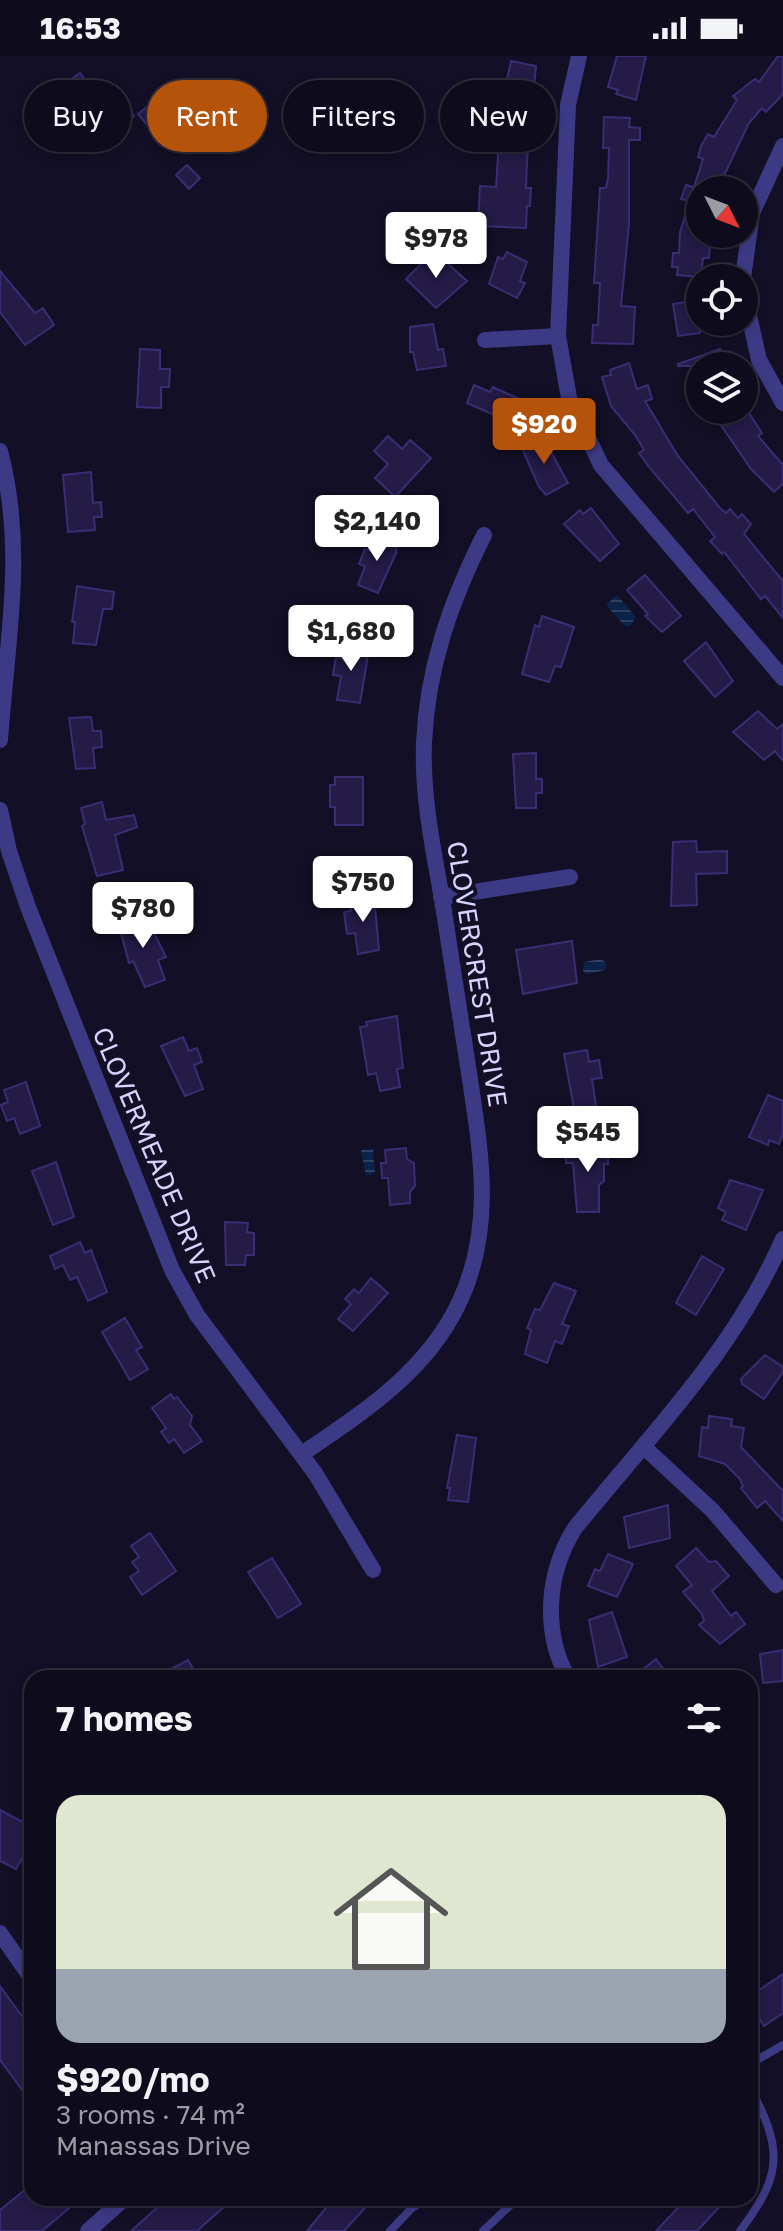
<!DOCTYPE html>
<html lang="en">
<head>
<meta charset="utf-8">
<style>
  :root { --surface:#0e0b1c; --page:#1c1929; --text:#f1f3f6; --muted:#9b9ba3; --line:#2e2b3b; --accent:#b45309 }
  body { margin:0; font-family:"Golos Text",sans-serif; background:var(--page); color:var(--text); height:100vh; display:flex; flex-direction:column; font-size:30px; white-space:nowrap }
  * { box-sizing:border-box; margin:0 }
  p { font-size:26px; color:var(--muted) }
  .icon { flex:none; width:44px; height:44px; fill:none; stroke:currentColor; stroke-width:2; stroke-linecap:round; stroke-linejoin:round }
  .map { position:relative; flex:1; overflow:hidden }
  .sheet { position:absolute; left:24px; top:1614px; width:734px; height:536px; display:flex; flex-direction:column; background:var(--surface); border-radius:24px; box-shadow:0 4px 12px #0003,0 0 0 2px var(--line) }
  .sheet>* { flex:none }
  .banner { position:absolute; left:24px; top:24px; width:736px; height:72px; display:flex; gap:16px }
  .needle { width:52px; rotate:132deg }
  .controls { position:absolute; left:686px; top:120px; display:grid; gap:16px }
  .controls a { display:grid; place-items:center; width:72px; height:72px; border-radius:50%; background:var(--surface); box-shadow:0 4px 12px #0003,0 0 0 2px var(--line); font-size:40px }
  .price { position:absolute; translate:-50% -68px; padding:0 18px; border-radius:8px; background:#fff; color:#222; font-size:26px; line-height:52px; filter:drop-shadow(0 2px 4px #0008) }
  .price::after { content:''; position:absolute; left:50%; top:48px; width:24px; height:18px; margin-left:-12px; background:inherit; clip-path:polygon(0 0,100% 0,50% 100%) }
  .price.selected { background:var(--accent); color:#fff }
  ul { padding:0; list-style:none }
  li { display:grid; align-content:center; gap:16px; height:424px; padding:0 32px }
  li+li { border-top:2px solid var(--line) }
  li span { display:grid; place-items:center; height:248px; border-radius:24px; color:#555 }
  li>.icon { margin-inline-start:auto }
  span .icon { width:144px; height:144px; fill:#fffc; stroke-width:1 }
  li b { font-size:34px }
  h2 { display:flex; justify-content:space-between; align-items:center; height:96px; padding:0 32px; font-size:34px }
  .chip { padding:0 28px; border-radius:36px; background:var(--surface); box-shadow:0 4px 12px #0003,0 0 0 2px var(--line); font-size:28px; line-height:72px }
  .chip.selected { background:var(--accent); color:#fff }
  .status { display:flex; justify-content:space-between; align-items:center; height:56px; padding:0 40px; background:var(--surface); direction:ltr }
  .status svg { height:22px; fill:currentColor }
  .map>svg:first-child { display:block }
  .water { fill:url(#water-rules) }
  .building { fill:#241b47; stroke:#3b2d73; stroke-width:2 }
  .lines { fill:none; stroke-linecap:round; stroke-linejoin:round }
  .service { stroke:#3d3a85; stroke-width:8 }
  .minor { stroke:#3d3a85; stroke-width:16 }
  .labels { text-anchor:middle; stroke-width:8; stroke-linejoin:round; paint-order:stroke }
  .street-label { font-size:26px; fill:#d9d4ff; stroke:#130f26 }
</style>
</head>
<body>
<div class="status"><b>16:53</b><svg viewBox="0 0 49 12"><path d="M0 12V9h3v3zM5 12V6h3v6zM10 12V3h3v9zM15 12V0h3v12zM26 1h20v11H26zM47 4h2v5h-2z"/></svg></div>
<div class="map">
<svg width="783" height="2175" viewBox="0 0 783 2175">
  <defs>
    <pattern id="water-rules" width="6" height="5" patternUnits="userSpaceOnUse" patternTransform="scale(2)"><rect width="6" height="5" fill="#0c2248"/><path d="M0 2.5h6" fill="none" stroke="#2f4163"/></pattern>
  </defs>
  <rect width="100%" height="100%" fill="#130f26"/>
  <!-- water -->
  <g class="water">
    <polygon points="617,539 636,561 630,570 625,570 606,549"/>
    <polygon points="601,903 607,908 605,914 587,918 583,915 584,906"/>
    <polygon points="373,1093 375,1117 366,1120 361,1094"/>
  </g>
  <!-- building -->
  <g class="building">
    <polygon points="617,0 646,0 636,44 616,38 618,34 608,31"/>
    <polygon points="778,0 783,0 783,38 766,56 762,52 749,67 717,134 700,134 700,185 710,186 709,202 703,202 701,221 677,219 678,211 672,211 673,197 679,197 680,176 690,145 681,143 686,129 694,131 703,103 698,101 701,90 708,78 714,81 737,44 733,40 755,23 759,26"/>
    <polygon points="511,5 536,10 527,105 526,132 531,132 530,150 527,150 526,172 478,170 480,130 496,131 501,52"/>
    <polygon points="80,17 103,47 118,36 134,60 96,88 70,53 51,65 38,47"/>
    <polygon points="148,50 157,61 147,69 138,58"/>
    <polygon points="604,61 630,62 629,71 640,72 640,84 629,84 629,168 621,250 635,251 633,288 592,287 593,269 598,269 600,227 594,227 600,132 606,132 608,122 609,92 603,92"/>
    <polygon points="187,109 200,122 189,133 176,119"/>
    <polygon points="434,195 467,225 436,252 406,223"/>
    <polygon points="507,196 527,206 520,225 525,227 517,242 489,228 498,201 503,203"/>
    <polygon points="0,215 35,257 43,252 54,269 25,289 0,256"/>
    <polygon points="700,244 700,277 678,280 673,248"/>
    <polygon points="433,268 438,294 443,293 446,310 417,314 413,296 410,296 410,271"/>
    <polygon points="140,293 160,294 160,313 170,313 169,331 161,331 161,352 137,351"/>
    <polygon points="720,293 726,310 678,310 678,308"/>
    <polygon points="629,307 637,333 648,329 652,343 645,345 678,400 720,452 726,457 730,453 738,462 742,458 751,468 744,478 783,525 783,562 765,540 761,543 724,496 722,498 710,485 715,481 693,453 688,457 649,411 639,397 644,394 635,379 611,350 602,321 611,319 610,314"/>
    <polygon points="474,329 490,336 493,331 497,333 522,344 512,367 467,347"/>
    <polygon points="721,354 747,354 762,377 758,380 783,409 783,428 774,436 751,413 714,359"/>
    <polygon points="542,379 568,427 546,439 539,431 521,390"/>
    <polygon points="388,380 402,393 410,384 431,402 395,441 375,422 388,408 374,395"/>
    <polygon points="91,416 93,447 101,446 102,461 94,461 95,474 68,476 63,419"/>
    <polygon points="591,452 619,488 600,505 564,468 580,454 583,458"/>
    <polygon points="377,479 397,486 396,497 378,537 358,529 365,510 359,508 365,493 371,495"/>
    <polygon points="645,519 681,560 662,576 645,560 648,558 627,534"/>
    <polygon points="77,530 114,536 112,553 103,553 96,589 73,587 75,566 72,566"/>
    <polygon points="542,560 574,571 561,611 555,610 549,626 522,618 535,569 539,571"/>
    <polygon points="706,586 733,625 715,641 684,605"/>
    <polygon points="345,589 369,593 360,647 337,644 341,620 333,619 336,601 343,602"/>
    <polygon points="758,655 777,673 783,668 783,705 775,695 764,704 733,676"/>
    <polygon points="91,661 93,675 101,675 102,691 93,692 95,712 76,713 69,662"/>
    <polygon points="536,697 536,723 542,723 542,737 536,737 536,752 516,752 513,698"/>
    <polygon points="335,721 363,721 363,769 335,769 335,751 330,751 330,729 335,729"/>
    <polygon points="102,746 106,764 134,759 137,771 115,779 123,814 97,820 82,770 85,768 81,752"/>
    <polygon points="696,785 697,796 727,795 727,817 696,818 697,849 671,850 673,786"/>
    <polygon points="370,841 375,850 379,894 358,898 355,877 347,878 344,856 351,855 349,844"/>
    <polygon points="140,858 147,877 153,875 166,901 158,904 165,924 145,931 133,905 129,907 118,866"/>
    <polygon points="572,885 577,927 523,938 516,894"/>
    <polygon points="397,960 403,1012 397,1013 400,1031 380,1035 376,1017 368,1019 360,971 367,970 366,966"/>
    <polygon points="183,981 189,995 197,992 202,1006 194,1009 203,1033 185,1040 161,990"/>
    <polygon points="587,994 589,1006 599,1004 602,1022 592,1023 596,1050 574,1053 564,998"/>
    <polygon points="26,1026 40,1070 20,1078 14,1062 7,1065 1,1049 8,1046 4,1034"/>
    <polygon points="768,1039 783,1045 783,1077 779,1088 769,1084 768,1089 749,1081"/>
    <polygon points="566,1089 608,1089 608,1108 604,1108 604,1125 599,1129 599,1156 577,1156 573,1107 566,1107"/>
    <polygon points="406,1092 407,1103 414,1107 415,1130 410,1136 410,1147 390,1149 388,1122 382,1122 381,1107 386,1107 385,1094"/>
    <polygon points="56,1106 74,1161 53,1169 32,1115"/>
    <polygon points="730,1124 763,1134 746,1174 722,1164 726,1156 718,1152"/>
    <polygon points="225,1166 248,1167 247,1176 254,1177 254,1199 246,1199 245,1209 226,1209"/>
    <polygon points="80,1186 85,1197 91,1194 107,1236 88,1245 77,1221 70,1224 63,1209 55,1213 50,1200"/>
    <polygon points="702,1200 724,1213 696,1259 676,1247"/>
    <polygon points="371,1222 388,1237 353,1275 338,1263 351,1248 345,1243 354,1233 359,1237"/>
    <polygon points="554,1227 576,1235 562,1268 569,1270 562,1288 555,1285 547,1307 525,1298 531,1274 527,1272 535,1253 540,1254"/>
    <polygon points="125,1262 142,1291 136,1294 148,1313 130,1324 102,1276"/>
    <polygon points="765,1299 783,1311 783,1316 764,1343 742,1328 741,1323"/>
    <polygon points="171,1338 174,1343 177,1341 192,1360 190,1369 202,1385 184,1397 174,1383 169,1387 161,1376 166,1372 152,1352"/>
    <polygon points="709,1360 732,1363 731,1370 744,1372 741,1391 783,1435 783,1465 765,1445 757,1452 741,1432 743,1430 740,1423 725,1408 699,1400 702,1371 708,1372"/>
    <polygon points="457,1379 476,1382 468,1446 448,1444 450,1432 447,1432"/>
    <polygon points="668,1449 670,1482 629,1492 624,1461"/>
    <polygon points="150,1477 176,1515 142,1539 130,1521 139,1515 132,1506 139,1501 131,1490"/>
    <polygon points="696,1492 709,1506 716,1505 729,1520 712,1535 731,1560 736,1556 745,1568 720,1588 699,1569 704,1565 702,1558 683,1536 692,1529 676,1510"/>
    <polygon points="608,1498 633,1508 617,1541 588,1530 595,1513 600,1515"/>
    <polygon points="272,1502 301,1548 278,1562 248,1516"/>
    <polygon points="612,1556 627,1601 598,1611 589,1564"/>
    <polygon points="783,1594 783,1625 763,1627 760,1598"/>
    <polygon points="656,1603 670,1622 632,1622"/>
    <polygon points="188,1604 195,1616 184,1622 154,1622"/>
    <polygon points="0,1754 32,1771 32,1785 16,1813 0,1805"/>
    <polygon points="783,1918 783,1957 764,1970 750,1948 750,1940"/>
    <polygon points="0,1930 32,1974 32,2047 0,2004"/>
    <polygon points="32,2128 32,2142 81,2142 42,2175 0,2175 0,2154"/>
    <polygon points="168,2142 234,2142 197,2175 131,2175"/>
    <polygon points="339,2142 374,2142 344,2175 307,2175 330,2147 332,2149"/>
    <polygon points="687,2142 715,2142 722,2148 697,2175 656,2175"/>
  </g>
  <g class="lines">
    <!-- service -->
    <g class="service">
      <polyline points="750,2008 783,1989"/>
      <polyline points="390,2175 411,2153 427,2142"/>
      <polyline points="483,2175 518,2142"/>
      <path d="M 740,2175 C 783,2118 783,2094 750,2031"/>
    </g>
    <!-- minor -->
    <g class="minor">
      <polyline points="579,0 568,49 558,280 569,342 601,409 783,622"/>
      <polyline points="743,222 752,157 783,90"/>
      <polyline points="744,237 759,304 783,347"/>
      <polyline points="485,284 558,280"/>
      <path d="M 0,395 C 26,495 7,583 0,684"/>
      <polyline points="0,754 9,795 28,851 172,1214 197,1259 315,1417 373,1514"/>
      <polyline points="441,841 570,821"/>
      <polyline points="644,1391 713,1455 776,1529"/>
      <path d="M 302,1398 C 362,1357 425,1317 458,1249 C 495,1173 481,1097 469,1017 C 460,959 451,901 442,843 C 433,792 422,740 424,687 C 427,612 451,545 484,479"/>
      <path d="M 568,1622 C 542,1575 547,1516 575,1472 C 651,1378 734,1295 783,1183"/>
      <polyline points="0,1877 32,1923"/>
      <polyline points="88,2175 125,2142"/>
    </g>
  </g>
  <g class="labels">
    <!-- street labels -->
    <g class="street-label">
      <text transform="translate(477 918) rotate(81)" y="9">CLOVERCREST DRIVE</text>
      <text transform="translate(154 1099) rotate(67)" y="9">CLOVERMEADE DRIVE</text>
    </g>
  </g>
</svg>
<div class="controls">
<a><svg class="needle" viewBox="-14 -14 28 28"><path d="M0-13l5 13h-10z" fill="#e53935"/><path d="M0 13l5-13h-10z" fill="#9b9ba3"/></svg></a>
<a><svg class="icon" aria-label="locate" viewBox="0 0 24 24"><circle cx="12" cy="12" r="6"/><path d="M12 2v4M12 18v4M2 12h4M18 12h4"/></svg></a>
<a><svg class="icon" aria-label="layers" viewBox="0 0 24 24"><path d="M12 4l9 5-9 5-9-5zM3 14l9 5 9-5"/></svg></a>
</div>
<b class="price" style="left:436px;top:224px">$978</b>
<b class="price selected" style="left:544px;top:410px">$920</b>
<b class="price" style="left:377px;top:507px">$2,140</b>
<b class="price" style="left:351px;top:617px">$1,680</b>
<b class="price" style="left:363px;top:868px">$750</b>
<b class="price" style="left:143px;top:894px">$780</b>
<b class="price" style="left:588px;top:1118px">$545</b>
<div class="banner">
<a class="chip">Buy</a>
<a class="chip selected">Rent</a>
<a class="chip">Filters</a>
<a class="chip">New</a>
</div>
<section class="sheet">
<h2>7 homes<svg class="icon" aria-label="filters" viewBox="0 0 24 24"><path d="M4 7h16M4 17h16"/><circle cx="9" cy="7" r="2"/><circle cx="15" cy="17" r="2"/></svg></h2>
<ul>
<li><span style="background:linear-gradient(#dfe7d0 70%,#9aa5b1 0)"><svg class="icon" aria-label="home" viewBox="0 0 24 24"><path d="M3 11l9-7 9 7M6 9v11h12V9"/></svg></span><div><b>$920/mo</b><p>3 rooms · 74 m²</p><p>Manassas Drive</p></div></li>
</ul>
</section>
</div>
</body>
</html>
